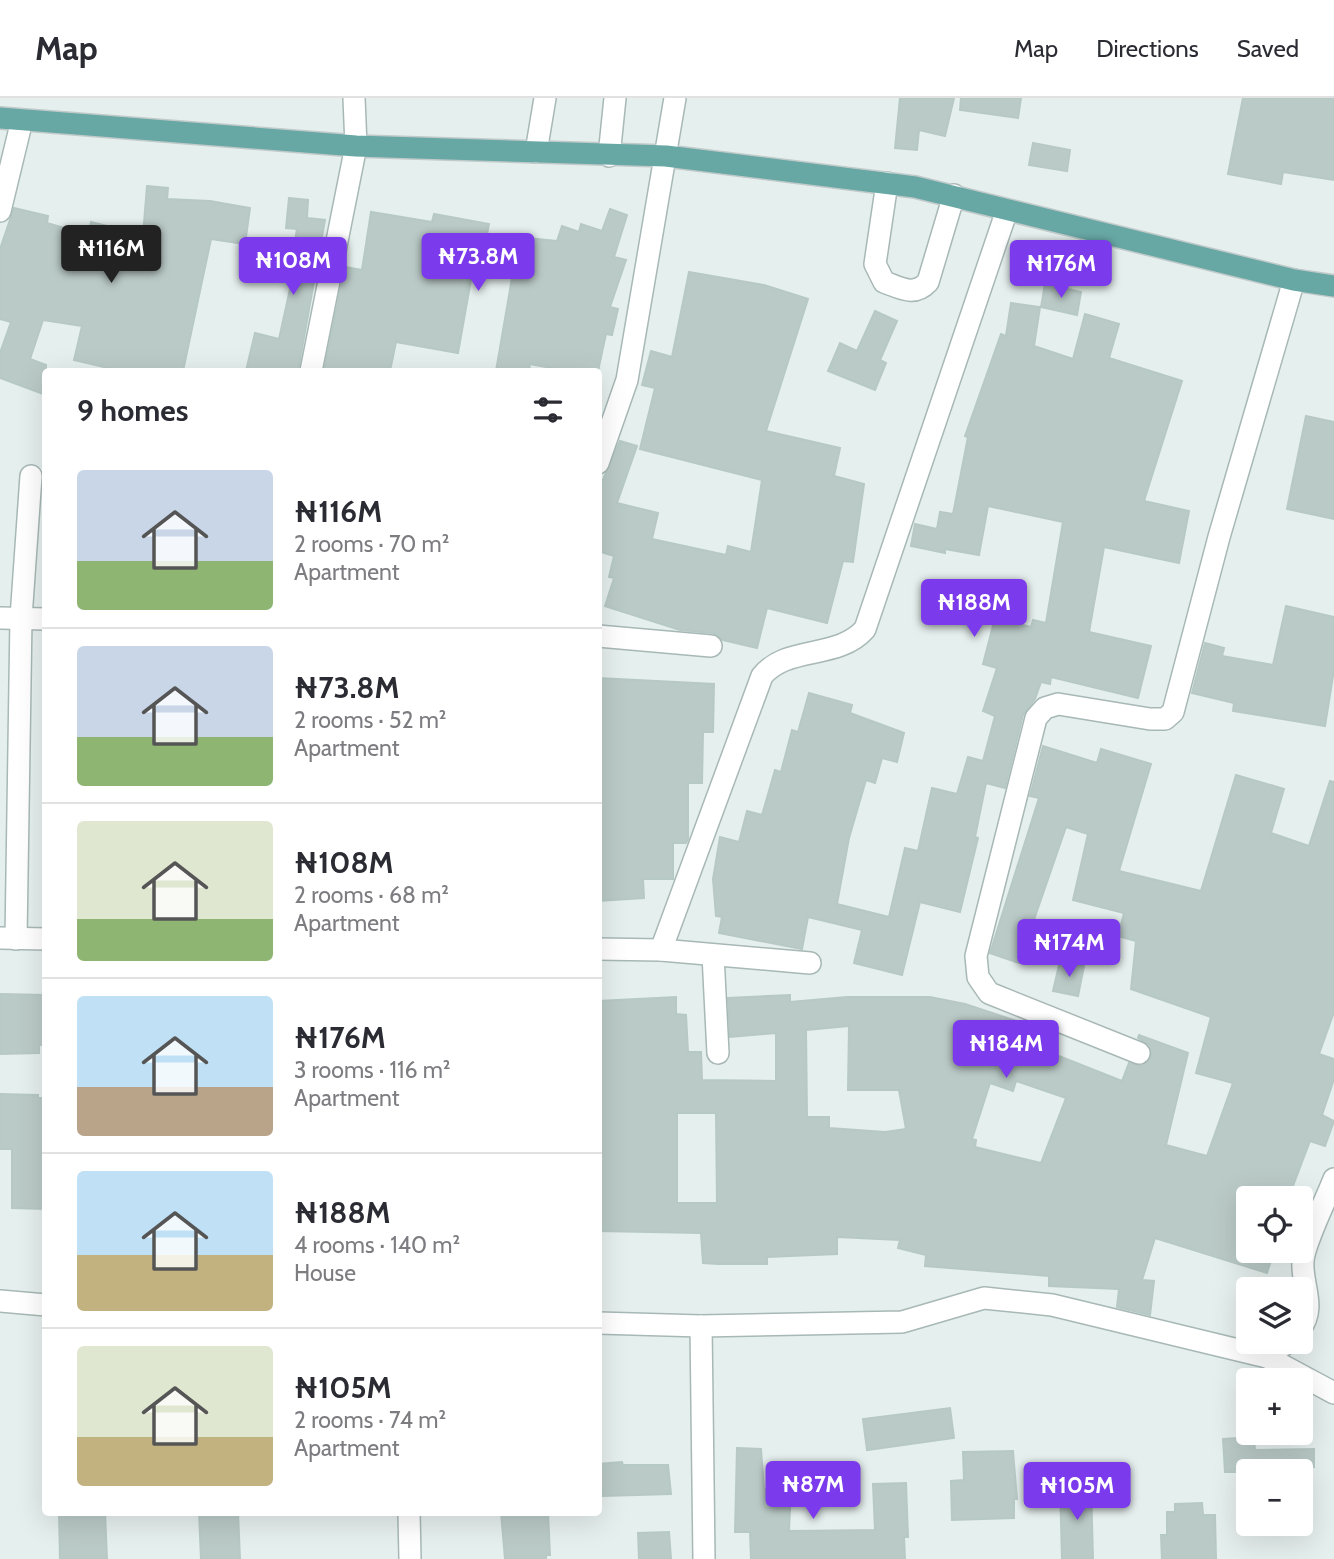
<!DOCTYPE html>
<html lang="en">
<head>
<meta charset="utf-8">
<style>
  :root { --surface:#fff; --page:#f2f2f3; --text:#2b2b33; --muted:#7c7c81; --line:#e1e1e2; --accent:#7c3aed }
  body { margin:0; font-family:Cabin,sans-serif; background:var(--page); color:var(--text); height:100vh; display:flex; flex-direction:column; font-size:26px; white-space:nowrap }
  * { box-sizing:border-box; margin:0 }
  p { font-size:23px; color:var(--muted) }
  .icon { flex:none; width:38px; height:38px; fill:none; stroke:currentColor; stroke-width:2; stroke-linecap:round; stroke-linejoin:round }
  .map { position:relative; flex:1; overflow:hidden }
  .drawer { position:absolute; left:42px; top:270px; width:560px; height:1148px; display:flex; flex-direction:column; background:var(--surface); border-radius:7px; box-shadow:0 7px 28px #0002 }
  .drawer>* { flex:none }
  .fabs { position:absolute; left:1236px; top:1088px; display:grid; gap:14px }
  .fabs a { display:grid; place-items:center; width:77px; height:77px; border-radius:7px; background:var(--surface); box-shadow:0 7px 28px #0002; font-size:35px }
  .price { position:absolute; translate:-50% -60px; padding:0 16px; border-radius:7px; background:var(--accent); color:#fff; font-size:23px; line-height:46px; filter:drop-shadow(0 2px 4px #0008) }
  .price::after { content:''; position:absolute; left:50%; top:42px; width:21px; height:16px; margin-left:-10px; background:inherit; clip-path:polygon(0 0,100% 0,50% 100%) }
  .price.current { background:#222; color:#fff }
  ul { padding:0; list-style:none }
  li { display:flex; align-items:center; gap:21px; height:175px; padding:0 35px }
  li+li { border-top:2px solid var(--line) }
  li span { display:grid; place-items:center; flex:none; width:196px; height:140px; border-radius:7px; color:#555 }
  li>.icon { margin-inline-start:auto }
  span .icon { width:84px; height:84px; fill:#fffc; stroke-width:1 }
  li b { font-size:30px }
  h2 { display:flex; justify-content:space-between; align-items:center; height:84px; padding:0 35px; font-size:30px }
  header { display:flex; align-items:center; gap:42px; box-sizing:border-box; height:98px; padding:0 35px; background:var(--surface); border-bottom:2px solid var(--line) }
  header strong { font-size:33px }
  nav { display:flex; gap:38px; margin-inline-start:auto; font-size:24px }
  .map>svg:first-child { display:block }
  .building { fill:#bacac7; stroke:#b7c9c5; stroke-width:2; fill-rule:evenodd }
  .lines { fill:none; stroke-linecap:round; stroke-linejoin:round }
  .minor-casing { stroke:#a7b8b6; stroke-width:24 }
  .major-casing { stroke:#c1caca; stroke-width:24 }
  .minor { stroke:#fff; stroke-width:21 }
  .major { stroke:#67a7a4; stroke-width:21 }
</style>
</head>
<body>
<header>
<strong>Map</strong>
<nav><a>Map</a><a>Directions</a><a>Saved</a></nav>
</header>
<div class="map">
<svg width="1334" height="1461" viewBox="0 0 1334 1461">
  <rect width="100%" height="100%" fill="#e5efed"/>
  <!-- building -->
  <g class="building">
    <polygon points="900,0 954,0 945,38 919,32 917,52 895,50"/>
    <polygon points="961,0 1021,0 1018,20 960,12"/>
    <polygon points="1243,0 1334,0 1334,82 1283,74 1281,86 1228,76"/>
    <polygon points="1033,45 1070,52 1067,73 1029,67"/>
    <polygon points="147,88 168,90 167,101 210,103 250,110 245,146 211,141 183,273 121,273 74,262 82,228 43,222 30,261 46,267 46,297 0,280 0,255 11,224 0,221 0,151 14,110 48,118 47,125 88,137 91,124 143,137"/>
    <polygon points="289,100 308,102 307,120 325,122 298,273 246,273 255,235 279,241 292,182 289,181 297,131 286,130"/>
    <polygon points="610,111 627,117 614,159 626,162 610,209 618,211 612,237 606,236 598,273 567,273 530,266 529,273 496,273 512,180 472,176 458,255 396,244 390,273 324,273 345,169 362,172 371,114 432,124 434,116 489,126 487,136 557,143 562,128 579,134 581,126 602,133"/>
    <polygon points="689,174 764,187 808,201 766,333 840,350 834,378 864,386 853,464 843,463 827,525 767,510 757,550 723,542 713,535 680,532 605,508 614,480 609,479 614,458 598,453 598,393 620,343 637,348 617,405 658,415 652,441 726,457 728,448 751,454 762,382 640,351 655,290 642,287 651,253 672,259"/>
    <polygon points="1045,186 1081,194 1077,217 1041,209"/>
    <polygon points="1011,205 1040,209 1034,248 1073,261 1085,216 1119,226 1109,260 1182,283 1144,403 1189,413 1179,465 1104,449 1089,534 1151,548 1138,600 1051,579 1050,586 1041,584 1035,601 1023,617 1005,690 986,685 975,739 978,740 960,814 920,804 902,877 854,865 862,832 808,819 802,851 719,835 722,819 716,818 713,781 720,739 739,744 747,713 762,717 775,672 781,674 792,632 798,634 809,595 852,607 850,615 904,635 897,664 882,660 875,685 866,682 849,740 837,806 889,819 905,750 918,753 932,690 957,696 968,659 983,663 995,618 983,613 997,570 983,566 995,520 1031,529 1033,522 1046,525 1063,424 988,408 979,457 945,451 945,455 911,448 915,426 937,431 940,414 953,416 968,339 965,338 1001,236 1006,238"/>
    <polygon points="875,213 897,223 880,262 886,265 875,292 828,273 840,245 857,253"/>
    <polygon points="1306,318 1334,324 1334,421 1287,411"/>
    <polygon points="1286,508 1334,519 1334,572 1325,628 1233,613 1234,605 1192,595 1205,545 1224,550 1222,558 1273,567"/>
    <polygon points="598,580 714,586 713,634 703,634 702,685 688,685 688,741 686,745 673,745 673,781 643,781 644,800 598,803"/>
    <path d="M 1043,648 L 1097,665 L 1101,651 L 1151,666 L 1119,773 L 1201,793 L 1236,677 L 1284,691 L 1271,735 L 1309,748 L 1330,683 L 1334,684 L 1334,914 L 1319,956 L 1334,961 L 1334,981 L 1322,1017 L 1334,1023 L 1325,1048 L 1310,1043 L 1288,1101 L 1248,1101 L 1248,1153 L 1274,1153 L 1267,1175 L 1155,1140 L 1142,1182 L 1154,1183 L 1150,1217 L 1117,1209 L 1119,1191 L 1049,1188 L 1049,1178 L 925,1168 L 926,1157 L 898,1150 L 900,1142 L 837,1139 L 837,1156 L 767,1159 L 767,1166 L 718,1166 L 703,1165 L 701,1135 L 598,1133 L 598,903 L 676,899 L 676,916 L 686,917 L 688,954 L 701,954 L 702,982 L 776,983 L 776,935 L 730,939 L 728,900 L 790,897 L 790,904 L 847,899 L 930,899 L 965,906 L 1050,934 L 1046,953 L 1122,983 L 1129,965 L 1142,968 L 1151,959 L 1150,947 L 1138,940 L 1139,937 L 1188,955 L 1166,1047 L 1207,1058 L 1233,985 L 1196,975 L 1211,919 L 1131,891 L 1136,843 L 1118,838 L 1124,815 L 1073,802 L 1088,736 L 1066,729 L 1019,865 L 990,855 L 1039,700 L 1030,698 ZM 849,928 L 848,992 L 899,992 L 906,1031 L 885,1034 L 829,1030 L 829,1019 L 807,1019 L 806,932 ZM 1016,983 L 1066,1000 L 1041,1065 L 975,1049 L 976,1042 L 972,1041 L 990,985 L 1013,993 ZM 677,1015 L 716,1015 L 717,1105 L 677,1105 Z"/>
    <polygon points="1060,863 1084,868 1078,898 1053,893"/>
    <polygon points="0,896 46,897 46,947 39,947 39,955 0,956"/>
    <polygon points="0,996 38,997 38,1000 46,1000 46,1111 12,1110 12,1051 0,1051"/>
    <polygon points="950,1310 954,1340 867,1352 863,1321"/>
    <polygon points="1254,1339 1255,1352 1314,1351 1314,1369 1311,1370 1311,1374 1225,1374 1223,1341"/>
    <polygon points="737,1350 761,1351 764,1391 791,1390 789,1433 875,1432 873,1386 906,1385 908,1439 904,1439 905,1461 751,1461 750,1434 735,1434"/>
    <polygon points="1013,1353 1017,1401 1014,1401 1014,1420 952,1422 951,1383 964,1382 963,1354"/>
    <polygon points="622,1364 623,1367 668,1367 671,1396 603,1398 603,1390 598,1390 598,1366"/>
    <polygon points="1091,1386 1093,1461 1062,1461 1060,1387"/>
    <polygon points="1202,1405 1203,1417 1215,1417 1216,1461 1162,1461 1161,1437 1167,1437 1167,1414 1175,1414 1175,1406"/>
    <polygon points="59,1414 105,1414 107,1461 60,1461"/>
    <polygon points="199,1414 238,1414 240,1461 201,1461"/>
    <polygon points="501,1414 548,1414 550,1457 546,1457 546,1461 505,1461"/>
    <polygon points="669,1434 671,1461 639,1461 638,1435"/>
  </g>
  <g class="lines">
    <defs>
      <g id="minor">
        <polyline points="536,54 545,0"/>
        <polyline points="609,58 615,0"/>
        <path d="M 887,85 L 875,166 L 884,184 C 901,190 914,199 928,184 L 954,97"/>
        <polyline points="0,113 22,22"/>
        <polyline points="311,273 356,48 354,0"/>
        <polyline points="598,365 627,282 675,0"/>
        <polyline points="0,520 46,521"/>
        <polyline points="598,538 711,548"/>
        <polyline points="0,840 46,841"/>
        <polyline points="16,841 21,520 31,378"/>
        <polyline points="598,851 661,852 810,865"/>
        <path d="M 661,852 L 762,578 C 787,547 838,562 865,531 L 1007,112"/>
        <polyline points="713,857 718,955"/>
        <polyline points="1139,955 989,895 978,879 976,858 1036,620 1045,610 1058,606 1150,621 1165,621 1173,614 1219,439 1294,182"/>
        <polyline points="0,1203 46,1207"/>
        <polyline points="598,1225 701,1228 902,1224 984,1200 1052,1207 1267,1259 1334,1295"/>
        <polyline points="701,1228 704,1461"/>
        <path d="M 1300,1231 C 1317,1209 1301,1187 1303,1163 C 1304,1145 1327,1100 1334,1081"/>
        <polyline points="1267,1259 1288,1244"/>
        <polyline points="409,1414 410,1461"/>
      </g>
      <polyline id="major" points="0,20 356,48 666,58 915,89 1294,182 1334,188"/>
    </defs>
    <!-- minor casing -->
    <use href="#minor" class="minor-casing"/>
    <!-- major casing -->
    <use href="#major" class="major-casing"/>
    <!-- minor -->
    <use href="#minor" class="minor"/>
    <!-- major -->
    <use href="#major" class="major"/>
  </g>
</svg>
<div class="fabs">
<a><svg class="icon" aria-label="locate" viewBox="0 0 24 24"><circle cx="12" cy="12" r="6"/><path d="M12 2v4M12 18v4M2 12h4M18 12h4"/></svg></a>
<a><svg class="icon" aria-label="layers" viewBox="0 0 24 24"><path d="M12 4l9 5-9 5-9-5zM3 14l9 5 9-5"/></svg></a>
<a>+</a>
<a>−</a>
</div>
<b class="price current" style="left:111px;top:187px">₦116M</b>
<b class="price" style="left:478px;top:195px">₦73.8M</b>
<b class="price" style="left:293px;top:199px">₦108M</b>
<b class="price" style="left:1061px;top:202px">₦176M</b>
<b class="price" style="left:974px;top:541px">₦188M</b>
<b class="price" style="left:1069px;top:881px">₦174M</b>
<b class="price" style="left:1006px;top:982px">₦184M</b>
<b class="price" style="left:813px;top:1423px">₦87M</b>
<b class="price" style="left:1077px;top:1424px">₦105M</b>
<section class="drawer">
<h2>9 homes<svg class="icon" aria-label="filters" viewBox="0 0 24 24"><path d="M4 7h16M4 17h16"/><circle cx="9" cy="7" r="2"/><circle cx="15" cy="17" r="2"/></svg></h2>
<ul>
<li><span style="background:linear-gradient(#c9d6e8 65%,#8fb573 0)"><svg class="icon" aria-label="home" viewBox="0 0 24 24"><path d="M3 11l9-7 9 7M6 9v11h12V9"/></svg></span><div><b>₦116M</b><p>2 rooms · 70 m²</p><p>Apartment</p></div></li>
<li><span style="background:linear-gradient(#c9d6e8 65%,#8fb573 0)"><svg class="icon" aria-label="home" viewBox="0 0 24 24"><path d="M3 11l9-7 9 7M6 9v11h12V9"/></svg></span><div><b>₦73.8M</b><p>2 rooms · 52 m²</p><p>Apartment</p></div></li>
<li><span style="background:linear-gradient(#dfe7d0 70%,#8fb573 0)"><svg class="icon" aria-label="home" viewBox="0 0 24 24"><path d="M3 11l9-7 9 7M6 9v11h12V9"/></svg></span><div><b>₦108M</b><p>2 rooms · 68 m²</p><p>Apartment</p></div></li>
<li><span style="background:linear-gradient(#bfe0f5 65%,#b9a48a 0)"><svg class="icon" aria-label="home" viewBox="0 0 24 24"><path d="M3 11l9-7 9 7M6 9v11h12V9"/></svg></span><div><b>₦176M</b><p>3 rooms · 116 m²</p><p>Apartment</p></div></li>
<li><span style="background:linear-gradient(#bfe0f5 60%,#c2b280 0)"><svg class="icon" aria-label="home" viewBox="0 0 24 24"><path d="M3 11l9-7 9 7M6 9v11h12V9"/></svg></span><div><b>₦188M</b><p>4 rooms · 140 m²</p><p>House</p></div></li>
<li><span style="background:linear-gradient(#dfe7d0 65%,#c2b280 0)"><svg class="icon" aria-label="home" viewBox="0 0 24 24"><path d="M3 11l9-7 9 7M6 9v11h12V9"/></svg></span><div><b>₦105M</b><p>2 rooms · 74 m²</p><p>Apartment</p></div></li>
</ul>
</section>
</div>
</body>
</html>
